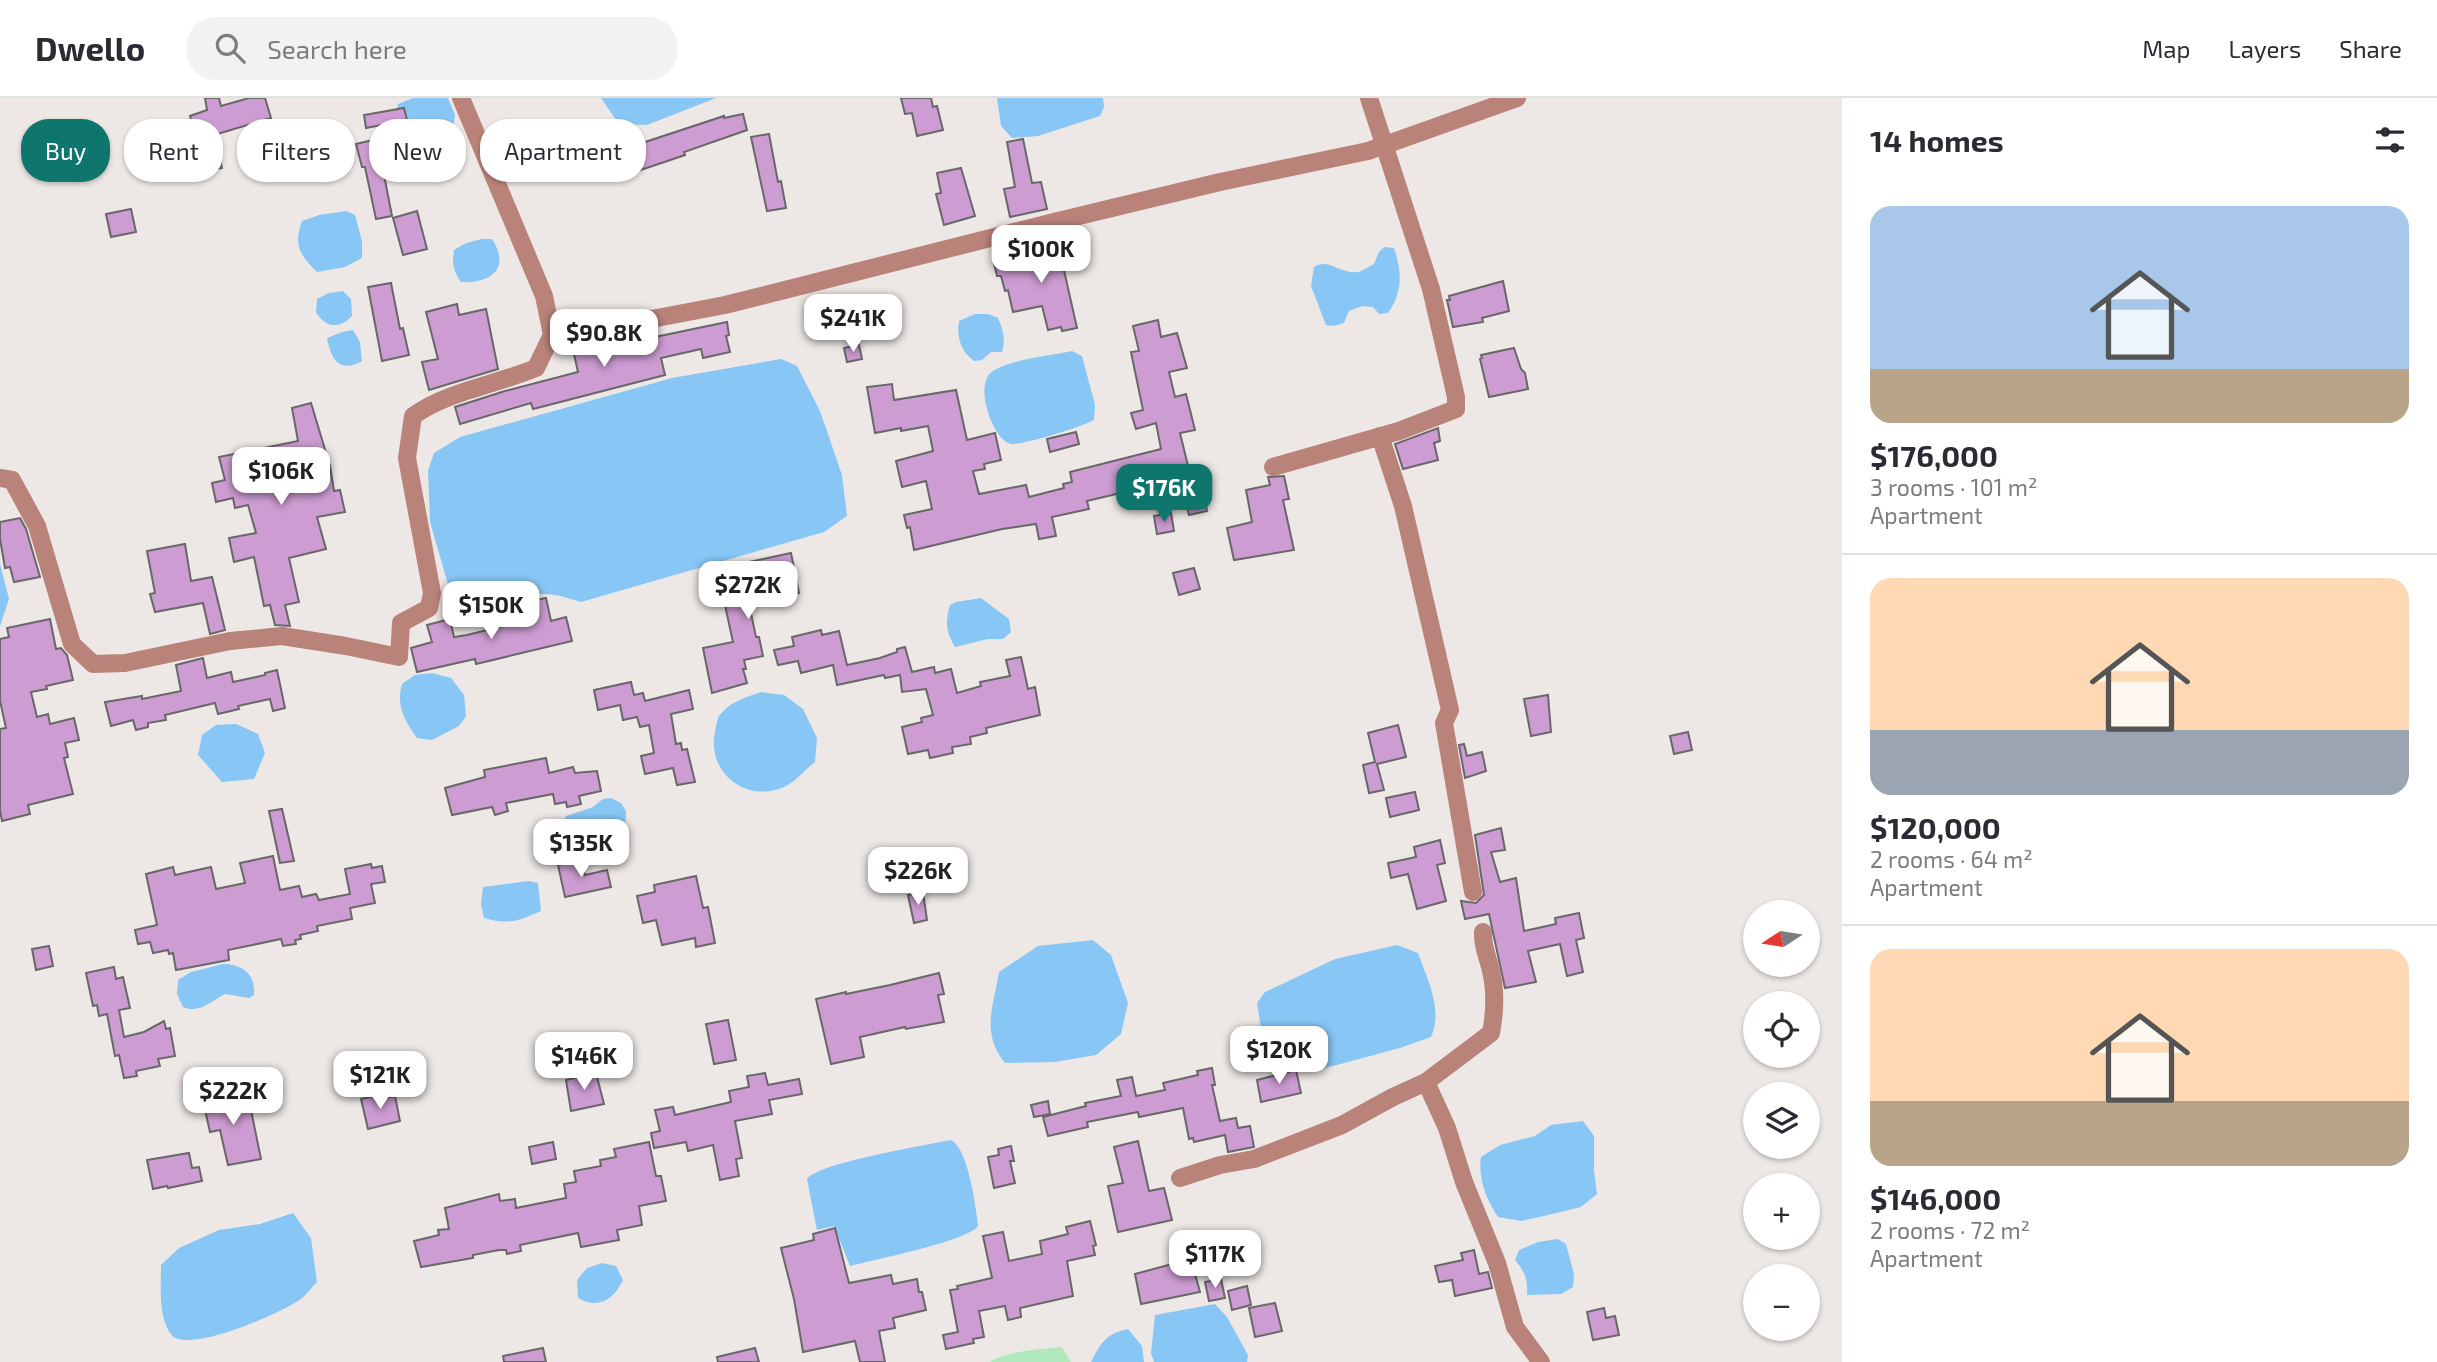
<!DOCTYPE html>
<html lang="en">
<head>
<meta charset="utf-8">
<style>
  :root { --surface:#fff; --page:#f2f2f3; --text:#2b2b33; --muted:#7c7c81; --line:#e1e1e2; --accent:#0f766e }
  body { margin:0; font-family:"Exo 2",sans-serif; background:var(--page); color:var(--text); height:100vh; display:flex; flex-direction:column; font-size:26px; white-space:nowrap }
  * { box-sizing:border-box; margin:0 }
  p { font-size:23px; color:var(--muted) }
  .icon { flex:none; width:38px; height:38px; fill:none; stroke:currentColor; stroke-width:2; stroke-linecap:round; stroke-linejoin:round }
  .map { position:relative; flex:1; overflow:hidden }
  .details { display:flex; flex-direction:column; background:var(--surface); width:595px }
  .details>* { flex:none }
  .top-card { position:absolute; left:21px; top:21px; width:665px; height:63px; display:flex; gap:14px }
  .needle { width:46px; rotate:258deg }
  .tools { position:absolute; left:1743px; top:802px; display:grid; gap:14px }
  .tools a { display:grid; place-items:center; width:77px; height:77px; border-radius:50%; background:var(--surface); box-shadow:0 2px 5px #0004; font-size:35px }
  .price { position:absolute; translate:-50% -60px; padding:0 16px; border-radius:14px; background:#fff; color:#222; font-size:23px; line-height:46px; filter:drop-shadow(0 2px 4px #0008) }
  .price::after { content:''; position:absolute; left:50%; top:42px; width:21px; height:16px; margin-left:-10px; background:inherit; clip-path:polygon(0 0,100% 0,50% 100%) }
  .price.active { background:var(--accent); color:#fff }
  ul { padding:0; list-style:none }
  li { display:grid; align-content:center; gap:14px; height:371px; padding:0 28px }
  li+li { border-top:2px solid var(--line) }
  li span { display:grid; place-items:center; height:217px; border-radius:21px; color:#555 }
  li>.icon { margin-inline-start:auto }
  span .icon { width:126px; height:126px; fill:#fffc; stroke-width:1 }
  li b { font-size:30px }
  h2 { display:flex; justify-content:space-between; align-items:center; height:84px; padding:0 28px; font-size:30px }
  .chip { padding:0 24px; border-radius:28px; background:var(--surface); box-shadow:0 2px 5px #0004; font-size:24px; line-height:63px }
  .chip.active { background:var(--accent); color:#fff }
  header { display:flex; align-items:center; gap:42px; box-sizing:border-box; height:98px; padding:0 35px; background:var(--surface); border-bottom:2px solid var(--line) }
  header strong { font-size:33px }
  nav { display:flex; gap:38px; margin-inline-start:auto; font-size:24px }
  .search { width:490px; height:63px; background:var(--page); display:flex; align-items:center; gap:18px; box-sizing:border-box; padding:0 24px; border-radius:28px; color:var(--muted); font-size:26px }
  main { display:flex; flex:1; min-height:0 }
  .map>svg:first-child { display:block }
  .green { fill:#b1e9bc }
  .water { fill:#88c6f5 }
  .building { fill:#cd9cd2; stroke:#696769; stroke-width:2 }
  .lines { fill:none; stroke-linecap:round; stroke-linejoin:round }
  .minor { stroke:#b9837a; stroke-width:18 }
</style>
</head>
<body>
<header>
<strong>Dwello</strong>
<div class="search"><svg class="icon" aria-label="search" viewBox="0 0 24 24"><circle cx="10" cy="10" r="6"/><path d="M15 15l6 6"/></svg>Search here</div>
<nav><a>Map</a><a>Layers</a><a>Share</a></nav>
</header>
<main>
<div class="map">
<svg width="1842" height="1264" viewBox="0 0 1842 1264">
  <rect width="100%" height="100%" fill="#ede8e6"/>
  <!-- green -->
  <path class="green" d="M 1062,1249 L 1071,1264 L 990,1264 C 1007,1253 1042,1251 1062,1249 Z"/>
  <!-- water -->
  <g class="water">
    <path d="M 413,0 L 448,0 L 455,17 L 453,33 C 435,47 398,58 396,23 C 395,18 397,12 398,6 Z"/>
    <polygon points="601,0 716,0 647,27 619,26"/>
    <polygon points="997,0 1103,0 1104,9 1100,18 1038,38 1012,40 1001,28"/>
    <path d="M 346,113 L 355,117 L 362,143 L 362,160 L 345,169 L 317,174 C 300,157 293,148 302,123 L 319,117 Z"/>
    <path d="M 482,141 L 492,141 C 511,170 491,186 461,184 C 453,173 452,165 454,152 L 466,145 Z"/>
    <path d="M 1384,149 L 1394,150 C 1402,173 1403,194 1388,215 L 1379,216 L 1373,209 L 1362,208 L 1349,213 L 1344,225 L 1334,228 L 1326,227 L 1311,188 L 1314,169 C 1328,159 1342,177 1358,174 C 1363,173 1369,168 1374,166 L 1379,154 Z"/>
    <path d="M 343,193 L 351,201 L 352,218 C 340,231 325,230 316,214 L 317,201 L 329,195 Z"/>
    <path d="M 975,216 L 988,216 L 998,220 C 1003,232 1006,242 1002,254 L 991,254 L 982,262 L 974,263 C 961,254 956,238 959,223 Z"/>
    <path d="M 353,232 L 360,244 L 362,263 C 339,276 331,261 327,240 L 342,234 Z"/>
    <path d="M 1072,253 L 1082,258 L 1095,307 L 1094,322 C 1082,329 1023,347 1011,346 C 994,344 972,286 993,273 C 1012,261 1049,258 1072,253 Z"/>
    <polygon points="781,261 797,268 820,313 842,377 847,418 824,434 581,504 557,497 530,495 508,518 472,520 454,507 430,424 428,373 434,355 460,339 672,280"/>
    <polygon points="0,466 9,501 0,528"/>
    <path d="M 981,500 L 1009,521 L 1011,534 L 1003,541 L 988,541 L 955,549 C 946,534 945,524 950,507 L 956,504 Z"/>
    <path d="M 432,575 L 451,580 L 464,597 L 466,618 L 459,628 L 432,642 L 417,640 C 404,622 396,607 402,586 L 415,577 Z"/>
    <path d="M 761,594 L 784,597 L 803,611 L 817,640 L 815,664 C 806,671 796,683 786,688 C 748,707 706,675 715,634 C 716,629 717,622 719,618 C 729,604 746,599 761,594 Z"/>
    <polygon points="236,626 258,636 265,655 254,681 222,684 198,657 202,637 216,627"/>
    <polygon points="611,700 621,705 626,713 625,732 617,743 580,746 566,740 562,729 566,718 593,709 603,701"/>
    <path d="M 529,783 L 538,785 L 541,813 C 519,823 508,827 484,820 L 481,806 L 483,789 Z"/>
    <path d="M 1093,842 L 1111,857 L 1128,905 L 1121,936 L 1096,957 L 1055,964 L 1005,965 C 981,935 993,910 999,874 L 1038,848 Z"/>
    <path d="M 1397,847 L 1418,855 C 1428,883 1443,911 1431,939 L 1400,950 L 1318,972 L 1274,960 C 1262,946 1260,923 1257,905 L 1265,894 L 1335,861 Z"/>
    <path d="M 223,866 C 242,866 256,876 254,897 L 249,900 L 225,896 C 211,903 200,916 183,909 L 177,896 L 178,882 L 191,874 Z"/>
    <path d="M 1583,1023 L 1594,1038 L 1594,1073 L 1597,1096 L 1581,1109 L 1544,1118 L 1521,1123 L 1498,1119 C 1486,1101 1478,1081 1481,1059 L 1500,1047 L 1535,1038 L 1551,1027 Z"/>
    <path d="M 951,1042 C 968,1050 976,1109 978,1128 C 968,1143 873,1162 850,1168 L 834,1128 L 817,1132 L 807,1081 C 818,1065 926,1047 951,1042 Z"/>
    <path d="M 293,1115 L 311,1140 L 317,1184 C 311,1190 306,1198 298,1203 C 280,1215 184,1259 170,1235 C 158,1216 161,1188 161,1167 L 179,1150 L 219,1132 L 260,1126 Z"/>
    <path d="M 1558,1141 L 1566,1146 L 1574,1176 L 1573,1189 L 1561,1196 L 1527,1197 C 1528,1182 1525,1174 1515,1162 L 1519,1152 L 1538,1144 Z"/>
    <path d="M 602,1165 L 616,1168 L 623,1182 C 614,1201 599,1212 578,1200 L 577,1182 L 587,1170 Z"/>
    <polygon points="1215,1206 1227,1219 1248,1257 1247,1264 1154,1264 1151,1255 1155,1217"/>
    <path d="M 1128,1231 L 1142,1248 L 1144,1264 L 1091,1264 C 1101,1244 1106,1236 1128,1231 Z"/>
  </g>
  <!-- building -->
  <g class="building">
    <polygon points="205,0 219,0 221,8 249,0 265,0 271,20 214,37 222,70 207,73 199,42 197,42 190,18 207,12"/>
    <polygon points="901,0 931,0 933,9 937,8 943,32 917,38 912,15 905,16"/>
    <polygon points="404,10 407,22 366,30 364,17"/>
    <polygon points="743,16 747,32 684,54 685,57 626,77 618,53 724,18 724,20"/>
    <polygon points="769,36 778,84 781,83 786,110 767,113 751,39"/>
    <polygon points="299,41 300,46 312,43 317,65 290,73 285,44"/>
    <polygon points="377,41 392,118 376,121 365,69 362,69 356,46"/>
    <polygon points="1023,41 1032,85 1041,84 1047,111 1010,119 1004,91 1015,89 1007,44"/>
    <polygon points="571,57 574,72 560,75 556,61"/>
    <polygon points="961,70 975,118 944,127 936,96 941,95 937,75"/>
    <polygon points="131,111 136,134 111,139 106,116"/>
    <polygon points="417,113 427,151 403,157 393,120"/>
    <polygon points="1067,137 1071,157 1061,159 1077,230 1062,233 1061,229 1048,232 1042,208 1013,214 1008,192 1005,193 1001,178 997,178 994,165 1057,153 1054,139"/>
    <polygon points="1503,183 1509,213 1482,220 1483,224 1453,229 1447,202 1450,202 1449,198"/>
    <polygon points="391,185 400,231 403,230 409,257 382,263 368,189"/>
    <polygon points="457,206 459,217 486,211 498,271 429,292 422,264 438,261 426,214"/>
    <polygon points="1158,222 1161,239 1177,235 1187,270 1169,274 1175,299 1186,296 1195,332 1180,335 1190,376 1152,384 1153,391 1134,396 1133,392 1087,403 1089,411 1052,419 1056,438 1039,441 1036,426 1002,431 914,452 910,429 907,430 904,417 932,411 926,383 902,389 896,363 933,353 928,328 901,333 901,330 875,335 867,289 892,286 894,302 956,292 967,342 995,335 1001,362 984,366 985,371 973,373 979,396 1026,387 1029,399 1064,390 1063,386 1072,384 1070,374 1161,351 1156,325 1136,331 1131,315 1143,312 1131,254 1139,253 1133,228"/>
    <polygon points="727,224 729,237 726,238 730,254 703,260 701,251 661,260 665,277 533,311 531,305 460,326 455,309 505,293 578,274 572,247 654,232 655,239"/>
    <polygon points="859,247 862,261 847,264 844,250"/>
    <polygon points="1514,250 1521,271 1525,275 1528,291 1489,299 1480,261 1482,260 1481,257"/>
    <polygon points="311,305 330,368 334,393 340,392 345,414 317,419 326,451 289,460 299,504 285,507 290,528 275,527 270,507 264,508 254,459 234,464 229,440 256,435 248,407 235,410 233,400 216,404 212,385 225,382 219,359 298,343 292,310"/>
    <polygon points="1438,330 1440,343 1434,345 1438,362 1403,371 1395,346"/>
    <polygon points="1076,334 1079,346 1050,354 1047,341"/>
    <polygon points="1284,378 1289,401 1283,402 1294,452 1234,462 1227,430 1252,424 1246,392 1270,387 1268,379"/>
    <polygon points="1202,386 1207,413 1189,417 1183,390"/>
    <polygon points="1171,415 1174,433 1157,436 1154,418"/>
    <polygon points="20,420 26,431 40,479 14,484 10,469 5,470 0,441 0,424"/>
    <polygon points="185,446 191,483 212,479 225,532 210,536 203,505 155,514 150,496 155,495 147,453"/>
    <polygon points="791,455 799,495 749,506 756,539 759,539 763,558 744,562 746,571 743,571 747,585 712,595 703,550 733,544 723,498 755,491 749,464"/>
    <polygon points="1194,470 1200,491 1179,497 1173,475"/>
    <polygon points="546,500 551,523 566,519 572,543 476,566 475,561 417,574 411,550 432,544 427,527 450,521 454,539 467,537 536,520 532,503"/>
    <polygon points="50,521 56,551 61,550 67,557 73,582 46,588 47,591 31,594 37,619 48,616 50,626 74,620 79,642 65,645 68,659 64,660 73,696 28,707 30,716 2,723 0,713 0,631 6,630 0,603 0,541 9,539 7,530"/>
    <polygon points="821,532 822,537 839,533 847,567 880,560 897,554 897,551 905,549 912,574 934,569 935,575 951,571 957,595 981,588 980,584 1010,578 1006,562 1021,559 1028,591 1035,589 1040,617 986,630 987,635 970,639 971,646 952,649 953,655 930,660 928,652 908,656 902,629 922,624 921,620 933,617 926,591 902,594 900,577 885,580 884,577 837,587 833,567 801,575 798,563 778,567 774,552 794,548 792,539"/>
    <polygon points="203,560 207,580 231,574 233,584 265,577 265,575 277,572 285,610 273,613 270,601 238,608 239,611 218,616 215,605 165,617 166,622 148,625 148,629 136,632 133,622 111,628 105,604 142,598 142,601 181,593 176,567"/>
    <polygon points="631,584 634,597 643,595 645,603 689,592 693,611 671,616 676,646 681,645 682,652 687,651 695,684 677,687 673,670 645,676 641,658 654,655 649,627 640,629 637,619 623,622 620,607 598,612 594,592"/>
    <polygon points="1548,597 1551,634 1531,638 1524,601"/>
    <polygon points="1398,627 1406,659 1377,666 1384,692 1369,695 1363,667 1375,664 1368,635"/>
    <polygon points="1688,634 1692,652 1674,656 1670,638"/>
    <polygon points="1464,646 1467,658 1482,654 1486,673 1465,680 1459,647"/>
    <polygon points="546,660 549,675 573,669 575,675 597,673 601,693 579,698 581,706 567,709 566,704 555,706 553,696 506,705 508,713 495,717 492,709 452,717 445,690 485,679 484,672"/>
    <polygon points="1415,694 1419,712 1390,719 1386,700"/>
    <polygon points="282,711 294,763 280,765 269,713"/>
    <polygon points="1501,730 1505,752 1491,754 1500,784 1516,780 1524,833 1556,826 1555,820 1579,815 1584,840 1576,842 1583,874 1567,878 1560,846 1528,853 1536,884 1505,890 1489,816 1465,821 1461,803 1476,805 1484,797 1475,737"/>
    <polygon points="1440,742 1445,765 1437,767 1446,803 1417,811 1408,776 1391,780 1388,765 1416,759 1414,749"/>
    <polygon points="273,758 280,792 299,788 302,799 316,796 319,802 350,796 345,771 371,766 372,770 382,768 385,784 371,786 375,805 350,810 352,821 317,828 318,833 300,837 301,841 295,842 296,846 283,848 281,841 228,852 229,862 176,872 173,855 169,856 168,852 153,855 150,844 138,846 135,832 157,827 146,776 173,769 175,777 211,769 216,791 245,785 240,765"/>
    <polygon points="581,762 585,777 607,772 611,789 565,799 558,767"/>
    <polygon points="696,778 703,810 708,809 715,845 696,849 695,840 662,847 656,822 643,825 637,798 655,794 654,787"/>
    <polygon points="923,794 927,822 914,825 908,797"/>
    <polygon points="49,848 53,868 36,872 32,851"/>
    <polygon points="114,869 116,881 123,879 130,910 119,912 124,939 144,934 164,923 166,931 170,930 175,958 158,961 160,968 136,973 137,978 124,980 119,957 115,958 107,916 99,918 97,907 93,908 86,875"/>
    <polygon points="939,875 944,896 938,897 944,924 906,931 905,929 860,939 864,959 831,966 816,901 846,894 846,896 890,887"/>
    <polygon points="728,922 736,962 714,966 706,926"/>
    <polygon points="1212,970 1215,987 1212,987 1220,1023 1236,1020 1238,1030 1250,1028 1254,1049 1228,1054 1225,1037 1194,1044 1193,1040 1189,1041 1183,1010 1139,1019 1138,1014 1087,1024 1088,1029 1048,1038 1043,1019 1086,1008 1085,1005 1121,998 1117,982 1132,979 1136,998 1165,992 1163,985 1198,977 1197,973"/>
    <polygon points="1296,972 1301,995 1261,1004 1257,982"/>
    <polygon points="596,975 604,1006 571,1013 566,982"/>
    <polygon points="765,975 768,987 799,981 802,996 769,1002 772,1016 735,1023 742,1060 736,1061 739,1078 720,1082 713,1047 688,1053 686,1044 654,1050 651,1035 660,1033 655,1012 673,1009 675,1017 731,1004 729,993 749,989 747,978"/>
    <polygon points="233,992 238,1010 250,1007 261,1061 228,1067 220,1032 210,1034 203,1003 212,1001 211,996"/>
    <polygon points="374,998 375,1002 395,998 400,1023 368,1031 361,1001"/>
    <polygon points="1048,1003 1050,1016 1034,1019 1031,1007"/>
    <polygon points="1138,1043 1149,1093 1164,1090 1172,1122 1118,1134 1108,1088 1123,1085 1114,1049"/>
    <polygon points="553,1044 556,1061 532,1066 529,1049"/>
    <polygon points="649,1044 656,1078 661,1078 666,1103 639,1108 642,1127 617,1132 619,1142 581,1149 578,1135 520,1147 521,1153 507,1156 506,1152 499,1152 473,1157 473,1160 421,1169 414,1143 439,1137 438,1132 449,1131 445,1110 499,1096 500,1103 515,1101 516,1110 566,1100 564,1086 576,1084 574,1073 601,1068 600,1062 616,1059 614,1051"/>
    <polygon points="1011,1048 1014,1063 1010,1063 1015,1085 994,1090 988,1059 999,1057 998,1051"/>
    <polygon points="189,1055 192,1070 199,1069 202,1083 168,1090 167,1088 153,1091 147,1062"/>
    <polygon points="1090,1123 1096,1147 1093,1148 1095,1157 1067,1163 1073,1198 1020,1210 1021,1219 1008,1222 1005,1208 979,1213 984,1239 973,1241 974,1245 946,1251 943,1237 958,1234 950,1192 958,1191 957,1188 992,1180 983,1138 1003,1134 1009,1163 1042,1156 1040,1143 1068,1136 1066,1129"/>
    <polygon points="835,1130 849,1185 891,1177 893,1186 917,1181 919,1194 922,1194 926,1212 893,1220 895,1230 879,1233 885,1264 860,1264 855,1243 803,1254 794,1201 781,1150 814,1142 813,1136"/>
    <polygon points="1474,1152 1479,1176 1488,1174 1492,1190 1455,1198 1452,1182 1439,1184 1435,1168 1463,1162 1461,1155"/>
    <polygon points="1191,1161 1200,1194 1141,1206 1135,1176"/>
    <polygon points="1221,1181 1225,1200 1209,1203 1205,1184"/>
    <polygon points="1247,1188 1251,1207 1232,1212 1228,1193"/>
    <polygon points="1275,1205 1282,1233 1255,1239 1249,1210"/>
    <polygon points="1604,1210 1606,1220 1615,1218 1619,1237 1593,1242 1587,1214"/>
    <polygon points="543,1250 546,1264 504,1264 503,1258"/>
    <polygon points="755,1250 759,1264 718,1264 717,1259"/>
  </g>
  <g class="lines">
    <!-- minor -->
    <g class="minor">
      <polyline points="552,237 578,235 725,207 1058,123 1220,84 1368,53 1517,0"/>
      <polyline points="1380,338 1403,408 1450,612 1444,625 1473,794"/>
      <polyline points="1273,369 1399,333 1456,311 1456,299 1431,191 1369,0"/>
      <path d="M 0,380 L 12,382 L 37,428 L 72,546 L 93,566 L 125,565 L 230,543 L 282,538 L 346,548 L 399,559 L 401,525 L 429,510 L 432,495 L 407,360 L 413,318 C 448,293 495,287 536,270 L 552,237 L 544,198 L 461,0"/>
      <polyline points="1426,984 1447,1030 1464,1084 1497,1165 1515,1229 1541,1264"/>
      <path d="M 1180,1080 L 1220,1067 L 1254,1061 L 1342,1027 L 1393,999 L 1426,984 L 1491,935 C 1495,914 1496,894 1491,873 C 1488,859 1482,848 1483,834"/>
    </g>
  </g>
</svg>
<div class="tools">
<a><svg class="needle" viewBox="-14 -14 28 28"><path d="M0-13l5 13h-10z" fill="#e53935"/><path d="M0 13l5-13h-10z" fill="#7c7c81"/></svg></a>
<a><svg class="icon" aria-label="locate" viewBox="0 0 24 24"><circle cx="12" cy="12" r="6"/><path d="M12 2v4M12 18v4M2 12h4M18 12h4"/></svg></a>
<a><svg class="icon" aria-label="layers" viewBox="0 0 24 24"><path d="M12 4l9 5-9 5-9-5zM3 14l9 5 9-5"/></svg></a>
<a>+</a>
<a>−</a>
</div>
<b class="price" style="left:1041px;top:187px">$100K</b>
<b class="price" style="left:853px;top:256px">$241K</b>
<b class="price" style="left:604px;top:271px">$90.8K</b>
<b class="price" style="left:281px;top:409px">$106K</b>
<b class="price active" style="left:1164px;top:426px">$176K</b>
<b class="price" style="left:748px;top:523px">$272K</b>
<b class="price" style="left:491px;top:543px">$150K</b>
<b class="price" style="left:581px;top:781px">$135K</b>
<b class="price" style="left:918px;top:809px">$226K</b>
<b class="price" style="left:1279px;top:988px">$120K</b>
<b class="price" style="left:584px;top:994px">$146K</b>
<b class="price" style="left:380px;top:1013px">$121K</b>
<b class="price" style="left:233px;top:1029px">$222K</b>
<b class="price" style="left:1215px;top:1192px">$117K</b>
<div class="top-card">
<a class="chip active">Buy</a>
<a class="chip">Rent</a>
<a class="chip">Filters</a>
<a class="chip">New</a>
<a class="chip">Apartment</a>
</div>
</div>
<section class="details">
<h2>14 homes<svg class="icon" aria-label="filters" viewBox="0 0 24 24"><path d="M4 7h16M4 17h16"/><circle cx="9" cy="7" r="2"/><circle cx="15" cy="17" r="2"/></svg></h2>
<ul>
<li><span style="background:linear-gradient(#a9c7e8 75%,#b9a48a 0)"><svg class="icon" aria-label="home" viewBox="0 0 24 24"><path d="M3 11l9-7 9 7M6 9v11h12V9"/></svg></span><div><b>$176,000</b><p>3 rooms · 101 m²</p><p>Apartment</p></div></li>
<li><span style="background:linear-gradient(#ffd9b3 70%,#9aa5b1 0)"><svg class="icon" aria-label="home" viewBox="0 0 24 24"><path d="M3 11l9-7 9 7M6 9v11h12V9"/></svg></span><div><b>$120,000</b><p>2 rooms · 64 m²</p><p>Apartment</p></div></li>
<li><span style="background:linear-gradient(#ffd9b3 70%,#b9a48a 0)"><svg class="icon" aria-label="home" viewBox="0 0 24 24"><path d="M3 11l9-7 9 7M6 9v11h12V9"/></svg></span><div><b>$146,000</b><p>2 rooms · 72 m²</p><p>Apartment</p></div></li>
</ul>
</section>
</main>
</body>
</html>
